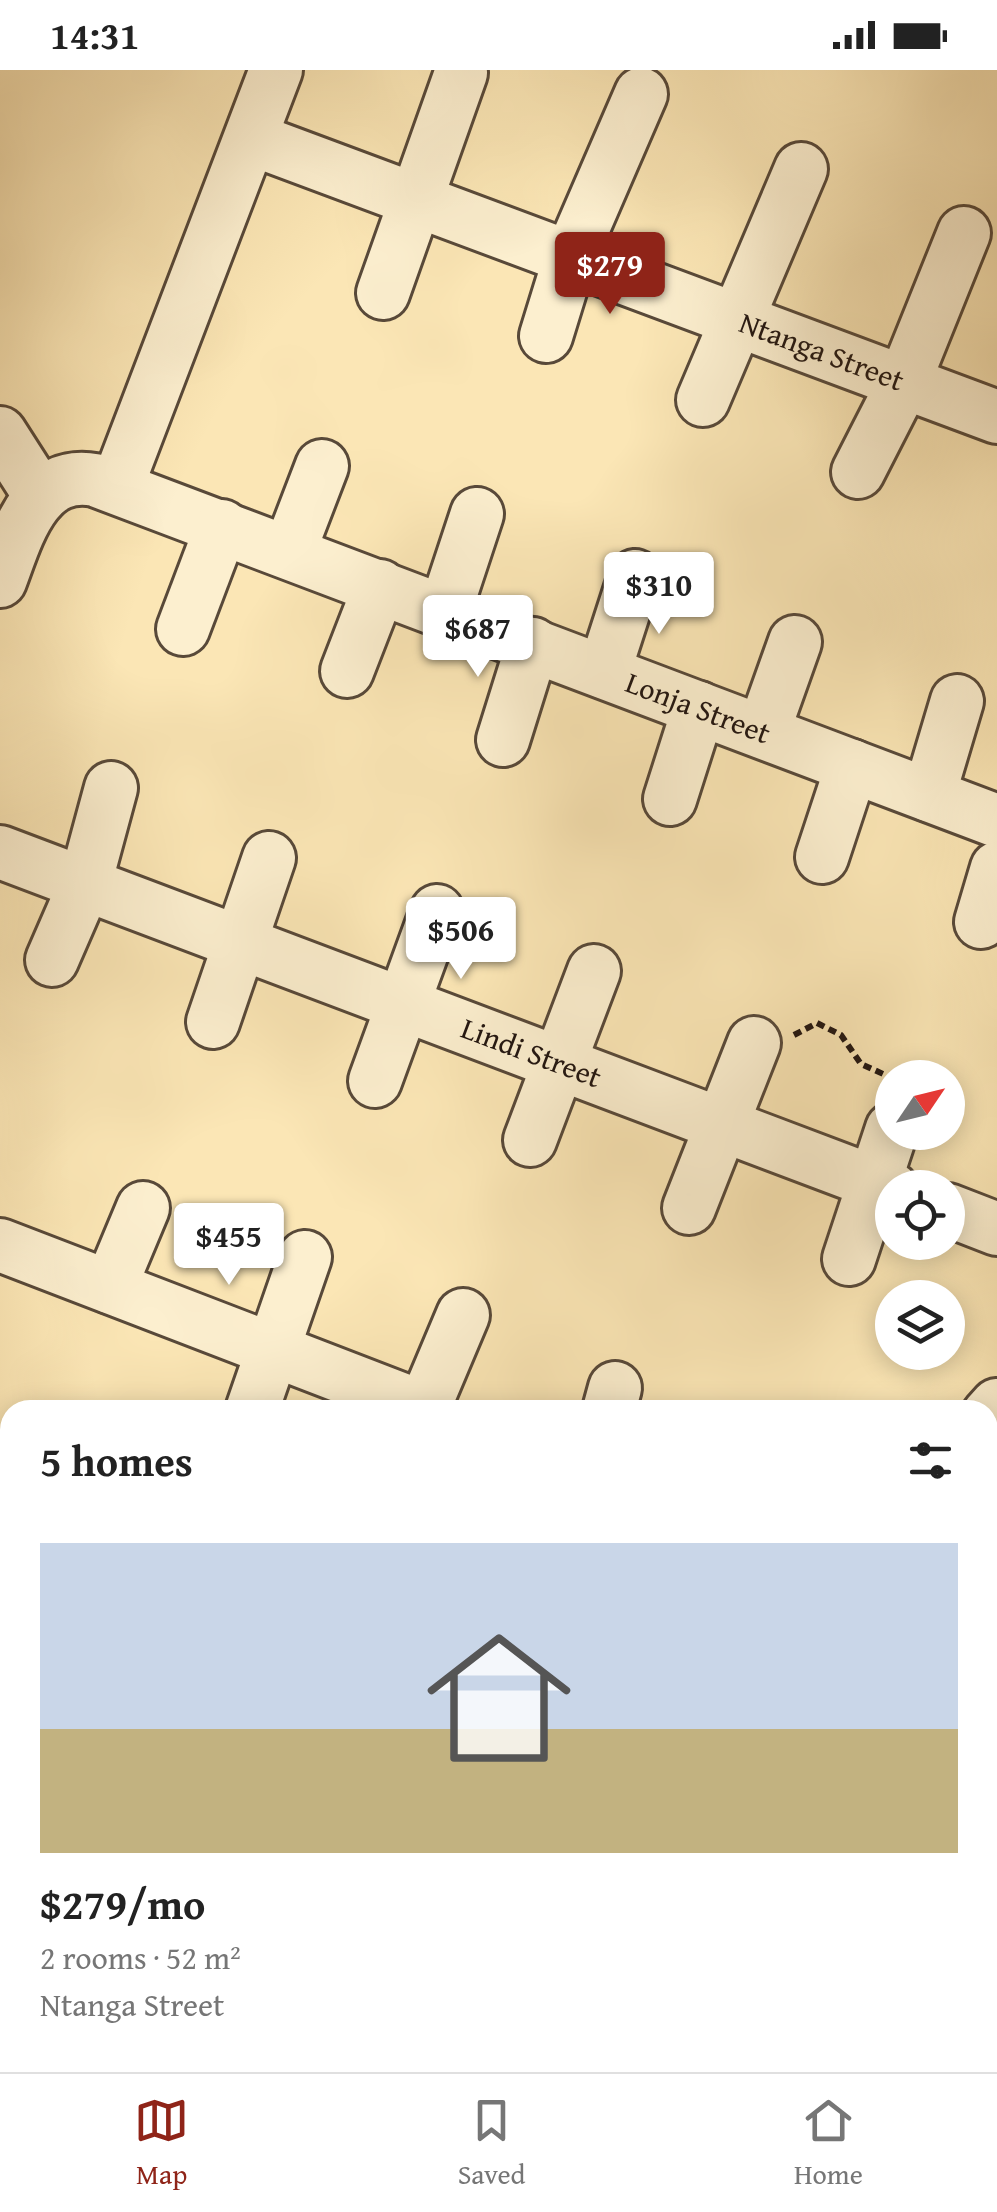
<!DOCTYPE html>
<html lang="en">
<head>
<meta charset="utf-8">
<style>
  :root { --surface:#fff; --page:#f2f2f2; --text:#222; --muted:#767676; --line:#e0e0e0; --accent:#8f2418 }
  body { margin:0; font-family:"Gentium Book Plus",serif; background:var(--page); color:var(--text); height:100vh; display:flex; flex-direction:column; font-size:38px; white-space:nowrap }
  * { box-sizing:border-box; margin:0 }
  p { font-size:32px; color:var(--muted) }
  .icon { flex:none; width:55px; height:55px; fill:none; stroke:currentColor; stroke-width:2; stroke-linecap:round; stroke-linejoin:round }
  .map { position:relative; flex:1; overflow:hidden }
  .panel { position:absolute; left:0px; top:1330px; width:998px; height:672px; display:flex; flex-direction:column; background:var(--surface); border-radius:30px 30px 0 0; box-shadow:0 5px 25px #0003 }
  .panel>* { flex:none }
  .needle { width:65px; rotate:55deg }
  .tools { position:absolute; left:875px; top:990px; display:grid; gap:20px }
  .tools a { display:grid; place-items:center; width:90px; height:90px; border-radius:50%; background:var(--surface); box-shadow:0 5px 25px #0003; font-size:50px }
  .price { position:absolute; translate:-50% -85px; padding:0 22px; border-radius:10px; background:#fff; color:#222; font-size:32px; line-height:65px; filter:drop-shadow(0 2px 5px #0008) }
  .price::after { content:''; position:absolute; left:50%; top:60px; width:30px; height:22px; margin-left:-15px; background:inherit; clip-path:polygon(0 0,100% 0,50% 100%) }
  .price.selected { background:var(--accent); color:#fff }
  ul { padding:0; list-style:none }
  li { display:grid; align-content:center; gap:20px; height:530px; padding:0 40px }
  li span { display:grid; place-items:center; height:310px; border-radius:0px; color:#555 }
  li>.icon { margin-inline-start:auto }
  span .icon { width:180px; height:180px; fill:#fffc; stroke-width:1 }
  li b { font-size:42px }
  h2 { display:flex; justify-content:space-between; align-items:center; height:120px; padding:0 40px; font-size:42px }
  .status { display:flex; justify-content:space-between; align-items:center; height:70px; padding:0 50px; background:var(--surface); direction:ltr }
  .status svg { height:28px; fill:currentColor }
  .tabs { display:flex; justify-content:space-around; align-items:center; height:140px; border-top:2px solid var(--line); background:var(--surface); font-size:28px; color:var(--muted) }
  .tabs a { display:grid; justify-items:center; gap:5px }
  .tabs .selected { color:var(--accent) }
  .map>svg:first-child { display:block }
  .building { fill:url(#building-back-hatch); stroke:#211510; stroke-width:2.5 }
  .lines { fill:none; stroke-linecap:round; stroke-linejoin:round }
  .minor-casing { stroke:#584939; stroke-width:58 }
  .path { stroke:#211510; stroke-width:6; stroke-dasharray:8 5; stroke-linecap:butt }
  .minor { stroke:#fcefcf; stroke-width:52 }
  .labels { text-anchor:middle; stroke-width:10; stroke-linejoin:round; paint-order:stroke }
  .street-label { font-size:30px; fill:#211510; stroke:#fcefcf }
</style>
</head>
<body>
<div class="status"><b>14:31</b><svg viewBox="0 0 49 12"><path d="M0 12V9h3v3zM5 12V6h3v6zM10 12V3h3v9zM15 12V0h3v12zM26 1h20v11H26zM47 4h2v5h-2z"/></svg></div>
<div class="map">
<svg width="997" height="2002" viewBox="0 0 997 2002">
  <defs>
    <pattern id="building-back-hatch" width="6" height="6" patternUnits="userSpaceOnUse" patternTransform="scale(2.5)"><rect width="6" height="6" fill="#eda896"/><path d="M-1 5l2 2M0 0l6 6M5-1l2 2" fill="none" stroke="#cb9080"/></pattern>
  </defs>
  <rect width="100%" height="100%" fill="#fbe6b5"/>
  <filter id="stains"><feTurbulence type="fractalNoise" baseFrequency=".002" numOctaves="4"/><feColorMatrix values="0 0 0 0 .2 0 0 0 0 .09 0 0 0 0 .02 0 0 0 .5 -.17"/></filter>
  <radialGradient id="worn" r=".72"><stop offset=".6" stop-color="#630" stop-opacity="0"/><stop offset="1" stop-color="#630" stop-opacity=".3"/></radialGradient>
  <!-- building -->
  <polygon class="building" points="988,1851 997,1853 997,2002 927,2002 885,1994 988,1992"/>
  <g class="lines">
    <defs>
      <g id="minor">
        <path id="s1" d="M 252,69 L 997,347"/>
        <polyline points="383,223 461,3"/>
        <polyline points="546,266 570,188 641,24"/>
        <polyline points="703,330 801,99"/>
        <polyline points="0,363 41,427"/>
        <polyline points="858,402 904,312 964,163"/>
        <polyline points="117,416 276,0"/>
        <polyline points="289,482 322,396"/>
        <path id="s2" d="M 0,511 C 17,466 34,399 95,410 L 997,751"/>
        <polyline points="445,541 477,444"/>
        <polyline points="183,559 222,456"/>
        <polyline points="347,601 380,516"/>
        <polyline points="604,602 635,506"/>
        <polyline points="763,662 795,572"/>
        <polyline points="503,670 533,574"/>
        <polyline points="929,725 957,631"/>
        <polyline points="670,729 699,638"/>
        <path id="s3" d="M 0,782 L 892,1119"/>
        <polyline points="822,787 852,696"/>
        <polyline points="981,852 997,798"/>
        <polyline points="52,890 85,814 111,718"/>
        <polyline points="213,952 269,788"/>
        <polyline points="375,1011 437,841"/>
        <polyline points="530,1070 594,901"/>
        <polyline points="689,1138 754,973"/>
        <polyline points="948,1140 997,1159"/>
        <polyline points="0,1175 429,1340"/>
        <polyline points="849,1189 892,1059"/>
        <polyline points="110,1217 143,1138"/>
        <polyline points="252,1340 305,1187"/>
        <polyline points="423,1340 463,1245"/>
        <polyline points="609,1340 615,1318"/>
        <polyline points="988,1345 997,1335"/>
        <polyline points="988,1439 997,1448"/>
        <polyline points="0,1496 4,1477"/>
        <polyline points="0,1565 10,1569"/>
        <polyline points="988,1639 997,1629"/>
        <polyline points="29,1992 55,2002"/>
        <polyline points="761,1992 787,2002"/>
        <polyline points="335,2002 344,1992"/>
        <polyline points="622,2002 632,1992"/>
      </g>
    </defs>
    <!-- minor casing -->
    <use href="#minor" class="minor-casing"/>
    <!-- path -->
    <polyline class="path" points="794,965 817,953 841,965 861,994 892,1008"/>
    <!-- minor -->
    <use href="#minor" class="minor"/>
  </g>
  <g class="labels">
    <!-- street labels -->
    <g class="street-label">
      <text dy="10" stroke="none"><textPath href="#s1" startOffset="608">Ntanga Street</textPath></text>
      <text dy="10" stroke="none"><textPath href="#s2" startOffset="798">Lonja Street</textPath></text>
      <text dy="10" stroke="none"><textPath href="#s3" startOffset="568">Lindi Street</textPath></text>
    </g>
  </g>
  <rect width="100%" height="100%" filter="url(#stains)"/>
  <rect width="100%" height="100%" fill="url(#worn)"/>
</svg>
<div class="tools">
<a><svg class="needle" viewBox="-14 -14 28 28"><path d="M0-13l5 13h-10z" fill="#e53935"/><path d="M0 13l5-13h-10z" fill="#767676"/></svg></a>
<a><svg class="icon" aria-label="locate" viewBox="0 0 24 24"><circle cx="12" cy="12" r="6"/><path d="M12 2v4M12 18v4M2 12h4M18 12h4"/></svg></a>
<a><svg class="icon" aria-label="layers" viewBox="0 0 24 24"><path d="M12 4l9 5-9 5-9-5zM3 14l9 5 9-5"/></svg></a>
</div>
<b class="price selected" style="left:610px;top:247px">$279</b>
<b class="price" style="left:659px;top:567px">$310</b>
<b class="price" style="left:478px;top:610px">$687</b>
<b class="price" style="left:461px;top:912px">$506</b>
<b class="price" style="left:229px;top:1218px">$455</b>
<section class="panel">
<h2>5 homes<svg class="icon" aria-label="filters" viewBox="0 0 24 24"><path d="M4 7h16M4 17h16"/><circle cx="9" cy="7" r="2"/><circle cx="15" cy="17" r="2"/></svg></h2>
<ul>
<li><span style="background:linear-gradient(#c9d6e8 60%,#c2b280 0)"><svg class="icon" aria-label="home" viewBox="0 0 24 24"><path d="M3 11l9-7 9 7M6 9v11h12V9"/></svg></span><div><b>$279/mo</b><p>2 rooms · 52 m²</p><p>Ntanga Street</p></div></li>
</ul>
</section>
</div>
<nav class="tabs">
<a class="selected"><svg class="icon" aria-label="map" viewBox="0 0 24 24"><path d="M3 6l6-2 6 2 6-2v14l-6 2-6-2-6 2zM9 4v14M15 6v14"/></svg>Map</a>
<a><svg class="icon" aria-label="saved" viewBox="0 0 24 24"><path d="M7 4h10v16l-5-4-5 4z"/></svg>Saved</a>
<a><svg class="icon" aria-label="home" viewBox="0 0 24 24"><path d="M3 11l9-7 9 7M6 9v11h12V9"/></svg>Home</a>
</nav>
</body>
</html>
